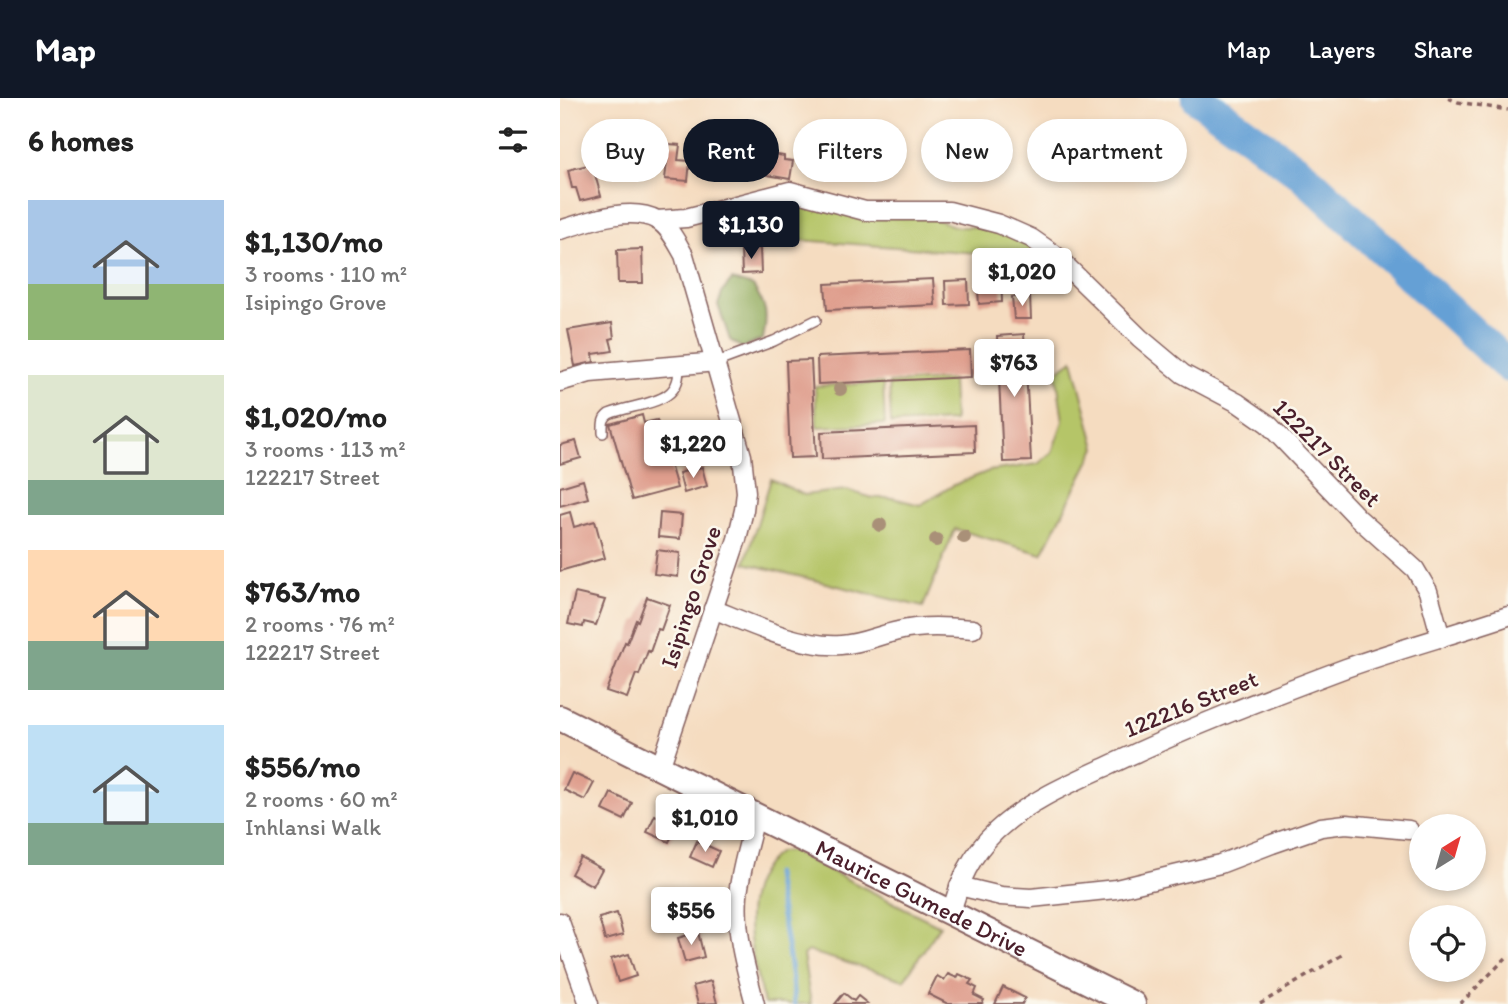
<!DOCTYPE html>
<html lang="en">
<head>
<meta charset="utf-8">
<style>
  :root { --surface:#fff; --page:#f2f2f2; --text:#222; --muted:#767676; --accent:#111827 }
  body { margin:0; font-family:Itim,sans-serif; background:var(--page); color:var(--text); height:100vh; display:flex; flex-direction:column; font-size:26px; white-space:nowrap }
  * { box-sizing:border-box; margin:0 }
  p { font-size:23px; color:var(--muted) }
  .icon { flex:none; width:38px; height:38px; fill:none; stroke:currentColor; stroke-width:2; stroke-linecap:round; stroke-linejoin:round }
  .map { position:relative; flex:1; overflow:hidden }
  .side { display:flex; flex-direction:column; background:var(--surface); width:560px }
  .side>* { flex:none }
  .guide { position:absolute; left:21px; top:21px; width:665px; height:63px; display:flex; gap:14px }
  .needle { width:46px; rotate:37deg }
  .tools { position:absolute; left:849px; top:716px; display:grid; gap:14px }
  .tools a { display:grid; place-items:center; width:77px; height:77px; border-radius:50%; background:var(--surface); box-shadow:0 4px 10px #0003; font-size:35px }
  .price { position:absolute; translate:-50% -60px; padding:0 16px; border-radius:7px; background:#fff; color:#222; font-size:23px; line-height:46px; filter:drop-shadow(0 2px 4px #0008) }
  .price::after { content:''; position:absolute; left:50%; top:42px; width:21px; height:16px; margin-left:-10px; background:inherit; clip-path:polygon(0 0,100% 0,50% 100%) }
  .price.active { background:var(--accent); color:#fff }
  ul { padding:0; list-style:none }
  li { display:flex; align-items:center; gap:21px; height:175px; padding:0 28px }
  li span { display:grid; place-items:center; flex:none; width:196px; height:140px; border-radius:0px; color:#555 }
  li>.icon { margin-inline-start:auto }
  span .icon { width:84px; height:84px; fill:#fffc; stroke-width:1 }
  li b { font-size:30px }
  h2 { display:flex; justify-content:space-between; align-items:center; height:84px; padding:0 28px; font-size:30px }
  .tag { padding:0 24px; border-radius:32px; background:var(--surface); box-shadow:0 4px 10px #0003; font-size:24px; line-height:63px }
  .tag.active { background:var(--accent); color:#fff }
  header { display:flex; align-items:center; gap:42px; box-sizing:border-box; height:98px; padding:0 35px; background:var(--accent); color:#fff }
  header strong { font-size:33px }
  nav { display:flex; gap:38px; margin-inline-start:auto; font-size:24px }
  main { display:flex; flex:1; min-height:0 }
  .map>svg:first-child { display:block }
  .green { fill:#b5c567; stroke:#807249; stroke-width:2 }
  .forest { fill:#90aa5c; stroke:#6d6444; stroke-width:2 }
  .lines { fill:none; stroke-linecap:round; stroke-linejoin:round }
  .stream { stroke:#65a0d5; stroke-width:5 }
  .river { stroke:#65a0d5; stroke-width:33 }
  .building { fill:#df9e8d }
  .lane-casing { stroke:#86615f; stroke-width:12 }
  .street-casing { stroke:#86615f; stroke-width:21 }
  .secondary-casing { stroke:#86615f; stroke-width:28 }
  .path { stroke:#86615f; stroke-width:3.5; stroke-dasharray:5 5; stroke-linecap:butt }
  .lane { stroke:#fff; stroke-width:9 }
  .street { stroke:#fff; stroke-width:18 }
  .secondary { stroke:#fff; stroke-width:24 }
  .tree { fill:#a99078 }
  .labels { text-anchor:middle; stroke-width:5; stroke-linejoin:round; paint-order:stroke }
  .street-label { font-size:24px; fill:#4a1f2b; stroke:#fbf7ec }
</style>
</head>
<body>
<header>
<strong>Map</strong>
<nav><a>Map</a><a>Layers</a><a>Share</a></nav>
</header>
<main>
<section class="side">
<h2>6 homes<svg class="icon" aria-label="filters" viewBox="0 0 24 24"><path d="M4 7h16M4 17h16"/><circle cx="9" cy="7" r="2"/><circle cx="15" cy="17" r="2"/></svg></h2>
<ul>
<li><span style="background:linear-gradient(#a9c7e8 60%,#8fb573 0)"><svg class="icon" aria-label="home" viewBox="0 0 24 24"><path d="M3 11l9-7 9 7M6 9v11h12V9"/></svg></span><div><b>$1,130/mo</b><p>3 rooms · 110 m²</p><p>Isipingo Grove</p></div></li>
<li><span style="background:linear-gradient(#dfe7d0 75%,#7fa58c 0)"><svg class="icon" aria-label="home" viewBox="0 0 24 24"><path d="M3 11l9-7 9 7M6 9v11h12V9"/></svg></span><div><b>$1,020/mo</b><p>3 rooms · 113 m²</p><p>122217 Street</p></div></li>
<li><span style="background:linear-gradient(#ffd9b3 65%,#7fa58c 0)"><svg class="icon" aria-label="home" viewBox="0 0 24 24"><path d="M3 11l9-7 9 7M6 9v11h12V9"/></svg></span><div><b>$763/mo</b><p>2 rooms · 76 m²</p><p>122217 Street</p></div></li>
<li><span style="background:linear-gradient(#bfe0f5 70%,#7fa58c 0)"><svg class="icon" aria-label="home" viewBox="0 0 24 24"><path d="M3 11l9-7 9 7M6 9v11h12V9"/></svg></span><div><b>$556/mo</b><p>2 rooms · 60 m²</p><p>Inhlansi Walk</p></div></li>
</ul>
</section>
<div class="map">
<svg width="948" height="906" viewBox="0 0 948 906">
  <rect width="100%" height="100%" fill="#fbf7ec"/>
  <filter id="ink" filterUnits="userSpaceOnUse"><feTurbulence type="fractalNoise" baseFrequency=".0143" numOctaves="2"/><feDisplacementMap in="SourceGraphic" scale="14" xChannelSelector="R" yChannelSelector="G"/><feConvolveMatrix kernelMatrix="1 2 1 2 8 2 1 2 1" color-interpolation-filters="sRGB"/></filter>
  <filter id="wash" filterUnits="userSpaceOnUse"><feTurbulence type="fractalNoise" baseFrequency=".00686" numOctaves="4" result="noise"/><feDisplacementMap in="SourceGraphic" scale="28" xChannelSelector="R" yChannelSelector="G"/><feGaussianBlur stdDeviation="1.57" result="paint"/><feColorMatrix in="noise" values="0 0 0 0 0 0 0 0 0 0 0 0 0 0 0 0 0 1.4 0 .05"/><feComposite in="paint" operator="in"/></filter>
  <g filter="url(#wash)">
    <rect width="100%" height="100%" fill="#f5dcc0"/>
    <!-- green -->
    <g class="green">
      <polygon points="219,99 275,114 307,118 364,117 397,129 423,129 460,140 487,160 169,137 175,128"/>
      <polygon points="513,262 536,350 482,456 395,431 363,509 185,465 211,381 244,397 286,392 313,400 333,400 360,407 394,387 429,373 478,366 492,354 503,323 496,274"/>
      <polygon points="392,282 394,323 331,326 329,285"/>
      <polygon points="323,285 325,326 257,329 255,288"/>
      <path d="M 231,753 L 380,828 L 344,882 L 248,853 L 243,857 L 251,906 L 204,906 C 192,857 171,791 219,754 Z"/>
    </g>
    <!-- forest -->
    <path class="forest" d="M 172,182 L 193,188 C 207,209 208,216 203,241 L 182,250 L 170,242 L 158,207 L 163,193 Z"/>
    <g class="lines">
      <!-- stream -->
      <path class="stream" d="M 215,776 C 221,820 232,862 234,906"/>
      <!-- river -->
      <polyline class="river" points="638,0 742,76 948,268"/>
    </g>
    <g id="blocks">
      <!-- building -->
      <g class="building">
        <polygon points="84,39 86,58 64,59 63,40"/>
        <polygon points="109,46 120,47 118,62 130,63 128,83 105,81"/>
        <polygon points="200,49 213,51 212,56 224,58 224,62 233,63 230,81 201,76 201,71 196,71"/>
        <polygon points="32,66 41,98 20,103 16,90 12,90 8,72"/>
        <polygon points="200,150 201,175 182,176 181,151"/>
        <polygon points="82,151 83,185 58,185 57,152"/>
        <polygon points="441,178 442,204 419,206 417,179"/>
        <polygon points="373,181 375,207 267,212 265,186"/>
        <polygon points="408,182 409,206 386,207 385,183"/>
        <polygon points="470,198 471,221 454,221 452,199"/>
        <polygon points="52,225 54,240 50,241 53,253 33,256 34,264 15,268 8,232"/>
        <polygon points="464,236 471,363 443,364 437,238"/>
        <polygon points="410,252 411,279 258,286 257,259"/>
        <polygon points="251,262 256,359 230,360 226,263"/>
        <polygon points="82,317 84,325 97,322 117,390 72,402 50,326"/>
        <polygon points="414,327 415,354 262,361 261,334"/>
        <polygon points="124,329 130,351 115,355 109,333"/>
        <polygon points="16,343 21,360 0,366 0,347"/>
        <polygon points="142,369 147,388 124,395 119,375"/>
        <polygon points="23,382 28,400 0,408 0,389"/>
        <polygon points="10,414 14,429 35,423 45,460 0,473 0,417"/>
        <polygon points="100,415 122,417 120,441 98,439"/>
        <polygon points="97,452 120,455 118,479 94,476"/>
        <polygon points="15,495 45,502 36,527 24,524 23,529 8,526"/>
        <polygon points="87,499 110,507 101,532 98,531 90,554 88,553 79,577 76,576 67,600 46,593 65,544 67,545 76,522 78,523"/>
        <polygon points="12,675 34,685 25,702 4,692"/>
        <polygon points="51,695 72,705 64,722 43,712"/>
        <polygon points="95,717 117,727 109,744 87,734"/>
        <polygon points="137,743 159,753 152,769 130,759"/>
        <polygon points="20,759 42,771 33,788 11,776"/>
        <polygon points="134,794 136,818 117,819 115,795"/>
        <polygon points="57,815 63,837 45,842 39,820"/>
        <polygon points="138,834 144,859 125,864 118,840"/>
        <polygon points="69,856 76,878 58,884 51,861"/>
        <polygon points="388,876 397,880 399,876 412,882 409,886 417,890 414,897 424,902 422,906 388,906 368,896 377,878 384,882"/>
        <polygon points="151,883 157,905 138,906 133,888"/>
        <polygon points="443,889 465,900 462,906 435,906"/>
        <polygon points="284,895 294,903 298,898 308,906 275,906"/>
      </g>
    </g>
  </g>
  <g filter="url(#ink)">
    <use href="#blocks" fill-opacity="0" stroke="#86615f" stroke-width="2"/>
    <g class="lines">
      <defs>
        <g id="lane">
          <polyline points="157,264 214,243 256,222"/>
          <path d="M 43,335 C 43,326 42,321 49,316 C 78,304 125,308 118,266"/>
        </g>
        <g id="street">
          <polyline points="97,122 126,120 230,93 305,113 389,113 439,126 471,140 494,156 580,240 623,276 678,305 708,326 798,420 855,471 868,493 881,540"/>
          <path d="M 0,132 C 27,124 70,107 97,122 C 109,128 117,145 124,157 L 182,358 L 186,394 L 184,412 L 177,441 L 100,670"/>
          <polyline points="0,284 30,275 157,264"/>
          <path d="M 153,511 C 190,526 241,550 281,547 C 301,546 319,537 338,533 C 362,527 389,529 413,531"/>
          <polyline points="399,788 441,798 471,800 556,791 660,766 712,746 761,729 786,726 849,732"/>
          <path d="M 391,816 C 399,783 411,757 436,733 C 468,703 511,685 550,667 C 627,630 706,600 786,570 C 839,551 895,536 948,518"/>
          <polyline points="0,824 29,906"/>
          <path d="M 195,906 C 186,871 175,835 178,798 C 180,772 190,744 195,718"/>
        </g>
        <g id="secondary">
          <path id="s1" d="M 0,620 L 573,906"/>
        </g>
      </defs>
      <!-- lane casing -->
      <use href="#lane" class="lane-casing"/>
      <!-- street casing -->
      <use href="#street" class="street-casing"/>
      <!-- secondary casing -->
      <use href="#secondary" class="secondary-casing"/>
      <!-- path -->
      <g class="path">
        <polyline points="888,0 898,4 948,12"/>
        <polyline points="700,906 782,857"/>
        <polyline points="900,906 948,858"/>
      </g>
      <!-- lane -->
      <use href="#lane" class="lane"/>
      <!-- street -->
      <use href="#street" class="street"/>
      <!-- secondary -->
      <use href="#secondary" class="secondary"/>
    </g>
    <!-- trees -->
    <g class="tree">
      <circle cx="280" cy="291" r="7"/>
      <circle cx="320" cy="427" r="7"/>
      <circle cx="404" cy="439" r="7"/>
      <circle cx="376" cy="442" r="7"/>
    </g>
  </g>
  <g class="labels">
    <!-- street labels -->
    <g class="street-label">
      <text transform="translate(767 355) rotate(45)" y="8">122217 Street</text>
      <text transform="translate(131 499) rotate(-72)" y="8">Isipingo Grove</text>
      <text transform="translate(631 606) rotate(-22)" y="8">122216 Street</text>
      <text dy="8" stroke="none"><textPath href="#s1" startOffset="404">Maurice Gumede Drive</textPath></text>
    </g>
  </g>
</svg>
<div class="tools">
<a><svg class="needle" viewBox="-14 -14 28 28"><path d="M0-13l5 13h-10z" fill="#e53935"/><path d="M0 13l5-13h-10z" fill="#767676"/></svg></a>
<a><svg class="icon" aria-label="locate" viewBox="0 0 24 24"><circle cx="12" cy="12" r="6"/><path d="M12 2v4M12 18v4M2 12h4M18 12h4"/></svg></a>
</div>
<b class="price active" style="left:191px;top:163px">$1,130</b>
<b class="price" style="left:462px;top:210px">$1,020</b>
<b class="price" style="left:454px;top:301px">$763</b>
<b class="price" style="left:133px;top:382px">$1,220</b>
<b class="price" style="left:145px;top:756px">$1,010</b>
<b class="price" style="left:131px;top:849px">$556</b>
<div class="guide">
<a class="tag">Buy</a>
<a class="tag active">Rent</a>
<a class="tag">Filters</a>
<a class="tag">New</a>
<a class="tag">Apartment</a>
</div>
</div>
</main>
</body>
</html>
